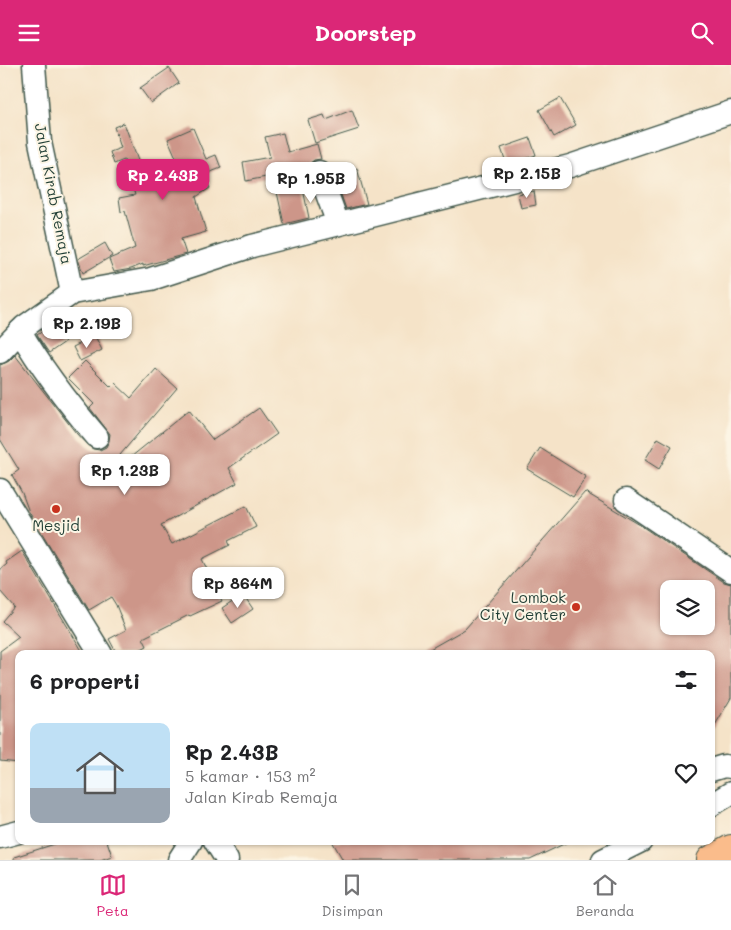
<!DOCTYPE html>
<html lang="id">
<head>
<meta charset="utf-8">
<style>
  :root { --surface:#fff; --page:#f2f2f2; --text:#202124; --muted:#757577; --line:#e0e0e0; --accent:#db2777 }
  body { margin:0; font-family:Mali,sans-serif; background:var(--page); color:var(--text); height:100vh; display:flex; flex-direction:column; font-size:19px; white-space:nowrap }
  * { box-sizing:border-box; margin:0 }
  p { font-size:16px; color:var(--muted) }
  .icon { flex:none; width:28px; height:28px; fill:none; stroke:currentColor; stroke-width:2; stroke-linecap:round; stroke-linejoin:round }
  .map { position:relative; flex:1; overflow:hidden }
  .side { position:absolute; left:15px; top:585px; width:700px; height:195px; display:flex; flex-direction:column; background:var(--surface); border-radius:10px; box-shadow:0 1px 4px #0004 }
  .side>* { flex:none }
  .buttons { position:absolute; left:660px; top:515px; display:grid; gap:10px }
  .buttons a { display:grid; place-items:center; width:55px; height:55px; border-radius:10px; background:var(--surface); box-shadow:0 1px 4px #0004; font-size:25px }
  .price { position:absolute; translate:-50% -42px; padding:0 11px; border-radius:10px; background:#fff; color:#222; font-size:16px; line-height:32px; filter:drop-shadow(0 1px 2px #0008) }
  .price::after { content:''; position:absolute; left:50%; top:30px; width:15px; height:11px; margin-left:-8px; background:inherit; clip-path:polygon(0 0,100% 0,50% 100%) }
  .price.on { background:var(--accent); color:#fff }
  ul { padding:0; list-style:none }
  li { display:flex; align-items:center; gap:15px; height:125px; padding:0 15px }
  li+li { border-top:1px solid var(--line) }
  li span { display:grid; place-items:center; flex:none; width:140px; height:100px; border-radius:10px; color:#555 }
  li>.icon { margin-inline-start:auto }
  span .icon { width:60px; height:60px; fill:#fffc; stroke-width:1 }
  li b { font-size:21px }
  h2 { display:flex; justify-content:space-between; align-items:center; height:60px; padding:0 15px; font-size:21px }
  header { display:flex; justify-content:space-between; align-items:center; height:65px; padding:0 15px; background:var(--accent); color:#fff; font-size:22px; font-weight:700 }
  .dock { display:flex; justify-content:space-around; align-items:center; height:70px; border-top:1px solid var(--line); background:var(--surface); font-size:14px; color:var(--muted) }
  .dock a { display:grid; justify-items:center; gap:2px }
  .dock .on { color:var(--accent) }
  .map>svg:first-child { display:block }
  .building { fill:#cd9689; fill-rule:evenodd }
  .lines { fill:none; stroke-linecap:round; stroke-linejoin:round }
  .minor-casing { stroke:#3f564a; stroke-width:25 }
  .highway-casing { stroke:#3f564a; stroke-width:30 }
  .minor { stroke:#fff; stroke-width:22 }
  .highway { stroke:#fabc8b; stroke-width:28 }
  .poi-dot { fill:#c8321e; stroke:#fcf5e5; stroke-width:2 }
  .labels { text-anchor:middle; stroke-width:4; stroke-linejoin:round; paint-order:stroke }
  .street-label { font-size:15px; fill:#1f3d34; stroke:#fcf5e5 }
  .poi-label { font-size:15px; fill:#1f3d34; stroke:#fcf5e5 }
</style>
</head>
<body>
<header><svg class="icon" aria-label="menu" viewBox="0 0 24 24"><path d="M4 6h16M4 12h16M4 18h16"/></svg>Doorstep<svg class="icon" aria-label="search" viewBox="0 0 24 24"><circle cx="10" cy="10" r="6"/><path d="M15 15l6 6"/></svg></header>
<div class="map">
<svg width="731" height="795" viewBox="0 0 731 795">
  <rect width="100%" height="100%" fill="#fcf5e5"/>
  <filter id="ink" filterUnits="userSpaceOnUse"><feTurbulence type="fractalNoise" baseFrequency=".02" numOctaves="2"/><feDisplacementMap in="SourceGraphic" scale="10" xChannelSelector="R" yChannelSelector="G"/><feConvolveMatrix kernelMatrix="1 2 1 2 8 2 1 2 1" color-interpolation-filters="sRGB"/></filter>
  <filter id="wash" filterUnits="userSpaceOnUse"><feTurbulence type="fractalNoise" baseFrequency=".0096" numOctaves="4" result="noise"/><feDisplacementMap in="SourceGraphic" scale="20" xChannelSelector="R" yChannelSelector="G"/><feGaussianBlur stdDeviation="1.12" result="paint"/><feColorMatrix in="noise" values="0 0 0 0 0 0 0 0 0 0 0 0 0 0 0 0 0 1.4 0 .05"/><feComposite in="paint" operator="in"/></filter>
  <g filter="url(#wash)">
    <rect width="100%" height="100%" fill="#f5e3c8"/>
    <g id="blocks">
      <!-- building -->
      <g class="building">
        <polygon points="169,3 179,18 151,38 140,23"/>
        <polygon points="560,33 576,60 554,72 539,45"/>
        <polygon points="352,45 359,64 315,78 308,55 324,50 326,55"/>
        <polygon points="124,58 140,101 143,100 148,116 181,104 168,74 193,63 206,94 216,90 221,103 203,110 210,123 196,132 206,167 181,174 186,189 143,201 143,199 131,204 114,207 109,194 135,183 125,146 121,147 119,133 135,130 124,95 114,99 110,87 121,83 114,62"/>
        <polygon points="283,68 288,87 317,79 321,94 314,95 309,99 306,104 307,112 311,122 303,124 309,153 284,159 275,118 272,119 271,111 246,116 243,97 270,92 265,72"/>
        <polygon points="530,73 536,90 507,100 501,83"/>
        <polygon points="357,103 367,139 346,144 334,110"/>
        <polygon points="534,126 536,140 521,143 518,129"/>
        <polygon points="105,178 112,191 83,208 78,194"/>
        <polygon points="53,259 65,277 49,288 37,270"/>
        <polygon points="95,271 102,285 80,296 73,282"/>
        <polygon points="15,290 76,368 87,380 93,384 100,385 106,382 109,376 110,369 90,343 94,339 68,313 85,296 111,322 115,318 131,333 156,304 177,323 120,390 126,396 189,345 213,375 259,343 277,369 229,403 237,418 161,460 172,479 246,441 256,462 228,476 230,480 202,494 222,536 190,551 189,550 143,573 147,581 132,589 117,589 109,574 126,565 116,540 111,532 89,545 29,447 22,428 12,410 19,405 0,374 0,300 9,296"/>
        <polygon points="658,373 672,381 659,404 645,395"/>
        <polygon points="540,383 586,412 573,432 527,404"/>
        <path d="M 585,427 L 640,460 L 724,517 L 731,519 L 731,633 L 711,667 L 711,589 L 421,589 L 465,564 ZM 669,524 L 706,524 L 706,561 L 669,561 Z"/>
        <polygon points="22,486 84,589 19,589 19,698 0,696 0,586 19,572 2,556 14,542 0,526 0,505 7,499 6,497"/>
        <polygon points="243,529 253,544 232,558 222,543"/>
        <polygon points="64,776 107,776 112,791 100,795 14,795 14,792"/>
        <polygon points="332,776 570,776 530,795 343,795"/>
      </g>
    </g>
  </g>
  <g filter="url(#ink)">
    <use href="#blocks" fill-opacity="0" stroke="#3f564a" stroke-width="1"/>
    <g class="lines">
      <defs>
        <g id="minor">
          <polyline points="34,0 40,77 72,228"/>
          <polyline points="319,107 338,159"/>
          <path d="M 20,266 C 42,305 68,338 97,372"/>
          <polyline points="0,287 24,262 72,228 151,214 252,181 570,101 731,47"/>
          <polyline points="0,425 101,589"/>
          <polyline points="626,435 731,506"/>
          <polyline points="711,705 724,701 731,702"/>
          <polyline points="711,740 731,728"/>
          <polyline points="0,772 19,767"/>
          <polyline points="215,776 227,795"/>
          <polyline points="179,795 191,776"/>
          <polyline points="603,795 641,776"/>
        </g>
        <polyline id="highway" points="711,795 731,784"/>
      </defs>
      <!-- minor casing -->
      <use href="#minor" class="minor-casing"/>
      <!-- highway casing -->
      <use href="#highway" class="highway-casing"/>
      <!-- minor -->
      <use href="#minor" class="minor"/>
      <!-- highway -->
      <use href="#highway" class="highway"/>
    </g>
  </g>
  <!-- markers -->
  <g class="poi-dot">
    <circle cx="56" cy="444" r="5"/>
    <circle cx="576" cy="542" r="5"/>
  </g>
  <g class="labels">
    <!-- street labels -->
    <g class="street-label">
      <text transform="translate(53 129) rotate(79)" y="5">Jalan Kirab Remaja</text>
    </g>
    <!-- poi labels -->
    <g class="poi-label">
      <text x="56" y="466">Mesjid</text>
      <text x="566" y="538" text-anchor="end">Lombok<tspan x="566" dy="17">City Center</tspan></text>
    </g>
  </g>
</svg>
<div class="buttons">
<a><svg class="icon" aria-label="layers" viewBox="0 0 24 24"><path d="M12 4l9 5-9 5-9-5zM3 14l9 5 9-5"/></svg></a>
</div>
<b class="price" style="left:527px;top:134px">Rp 2.15B</b>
<b class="price on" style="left:163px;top:136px">Rp 2.43B</b>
<b class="price" style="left:311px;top:139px">Rp 1.95B</b>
<b class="price" style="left:87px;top:284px">Rp 2.19B</b>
<b class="price" style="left:125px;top:431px">Rp 1.23B</b>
<b class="price" style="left:238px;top:544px">Rp 864M</b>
<section class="side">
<h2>6 properti<svg class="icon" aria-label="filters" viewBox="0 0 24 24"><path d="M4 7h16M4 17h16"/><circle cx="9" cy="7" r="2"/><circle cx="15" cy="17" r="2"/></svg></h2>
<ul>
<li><span style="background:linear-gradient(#bfe0f5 65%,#9aa5b1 0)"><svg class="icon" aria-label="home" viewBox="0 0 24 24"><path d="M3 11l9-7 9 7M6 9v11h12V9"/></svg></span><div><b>Rp 2.43B</b><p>5 kamar · 153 m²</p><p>Jalan Kirab Remaja</p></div><svg class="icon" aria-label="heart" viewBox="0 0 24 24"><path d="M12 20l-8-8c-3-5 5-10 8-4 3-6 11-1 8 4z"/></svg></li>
</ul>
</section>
</div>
<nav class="dock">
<a class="on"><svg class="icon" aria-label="map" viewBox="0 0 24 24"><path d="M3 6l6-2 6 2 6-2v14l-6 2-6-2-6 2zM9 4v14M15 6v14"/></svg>Peta</a>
<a><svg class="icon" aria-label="saved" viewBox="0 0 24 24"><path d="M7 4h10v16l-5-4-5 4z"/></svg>Disimpan</a>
<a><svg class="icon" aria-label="home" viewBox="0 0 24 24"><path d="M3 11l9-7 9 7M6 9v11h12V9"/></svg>Beranda</a>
</nav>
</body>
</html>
